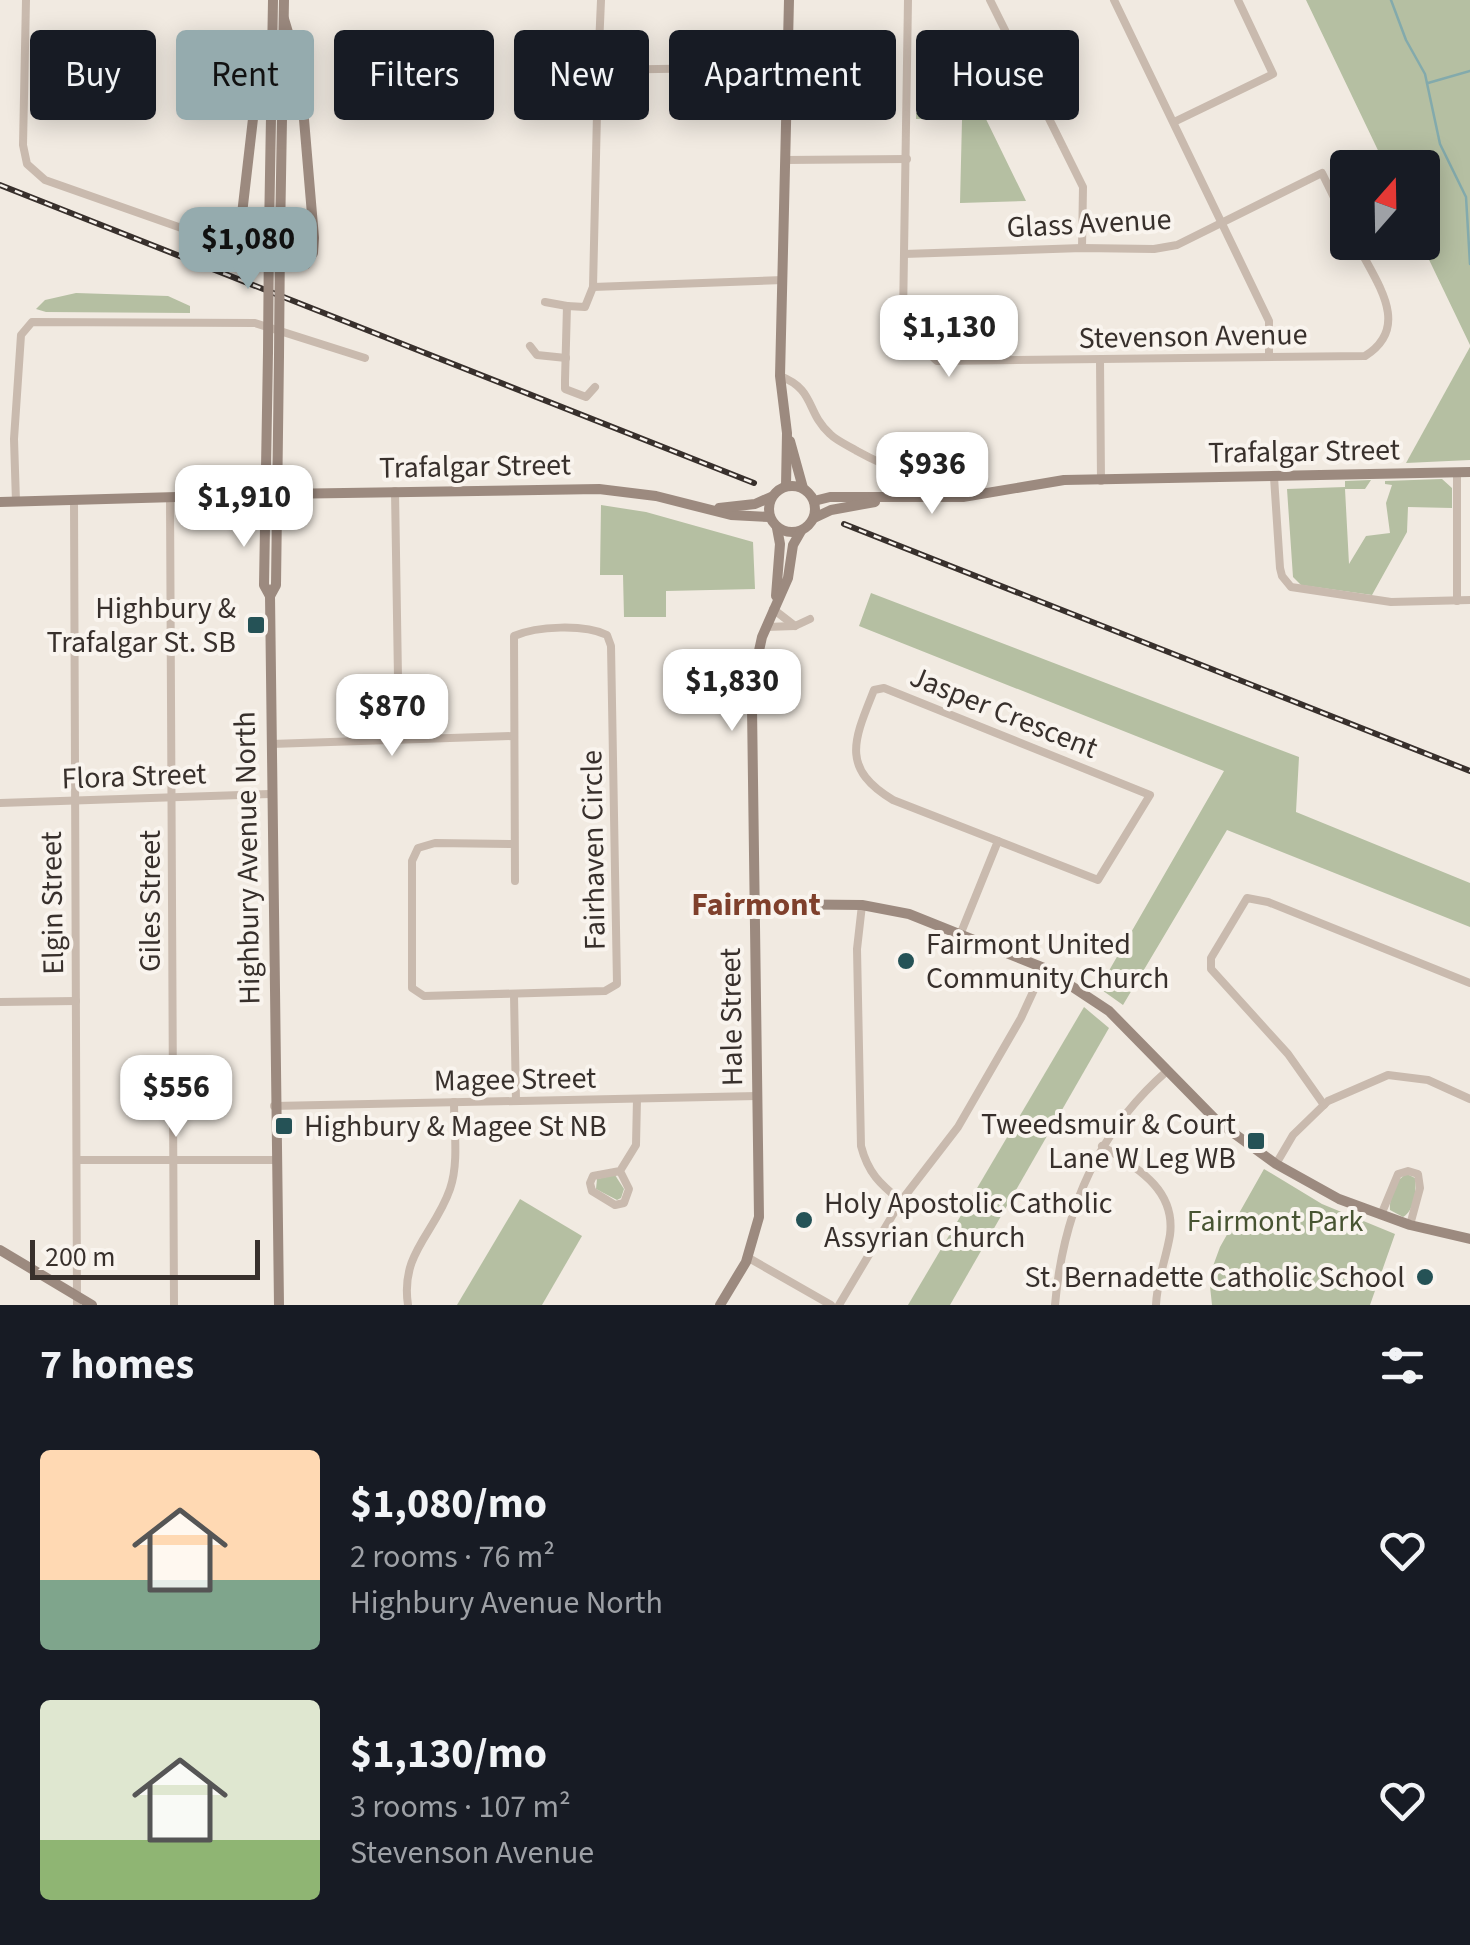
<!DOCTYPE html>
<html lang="en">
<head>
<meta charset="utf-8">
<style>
  :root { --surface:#171b24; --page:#242831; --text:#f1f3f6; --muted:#9ea1a6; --accent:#95abae }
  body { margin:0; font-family:"Source Sans 3",sans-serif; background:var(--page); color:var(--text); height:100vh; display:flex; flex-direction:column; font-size:38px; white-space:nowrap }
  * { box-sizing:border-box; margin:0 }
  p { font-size:32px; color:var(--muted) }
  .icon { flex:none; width:55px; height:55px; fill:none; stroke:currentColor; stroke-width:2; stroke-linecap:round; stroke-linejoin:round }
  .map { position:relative; height:1305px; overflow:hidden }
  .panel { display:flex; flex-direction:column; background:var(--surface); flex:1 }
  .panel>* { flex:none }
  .banner { position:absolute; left:30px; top:30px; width:1410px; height:90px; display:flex; gap:20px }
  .needle { width:65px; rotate:20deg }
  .fabs { position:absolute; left:1330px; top:150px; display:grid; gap:20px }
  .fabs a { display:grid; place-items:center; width:110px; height:110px; border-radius:10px; background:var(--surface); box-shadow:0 5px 25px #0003; font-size:50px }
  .scale { position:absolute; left:30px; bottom:25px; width:230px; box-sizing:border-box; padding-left:10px; border:5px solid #38302c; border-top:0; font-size:28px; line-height:35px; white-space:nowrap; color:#38302c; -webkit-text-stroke:8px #f9f4ee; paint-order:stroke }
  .price { position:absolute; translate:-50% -85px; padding:0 22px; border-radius:20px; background:#fff; color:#222; font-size:32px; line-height:65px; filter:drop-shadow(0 2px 5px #0008) }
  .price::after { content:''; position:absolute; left:50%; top:60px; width:30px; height:22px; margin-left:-15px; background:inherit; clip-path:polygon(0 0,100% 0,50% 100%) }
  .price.selected { background:var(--accent); color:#111 }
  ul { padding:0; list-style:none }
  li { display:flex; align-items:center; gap:30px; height:250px; padding:0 40px }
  li span { display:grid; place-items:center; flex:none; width:280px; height:200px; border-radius:10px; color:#555 }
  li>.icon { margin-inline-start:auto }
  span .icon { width:120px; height:120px; fill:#fffc; stroke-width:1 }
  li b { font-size:42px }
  h2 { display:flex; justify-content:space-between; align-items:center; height:120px; padding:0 40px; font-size:42px }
  .pill { padding:0 35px; border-radius:10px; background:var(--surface); box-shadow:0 5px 25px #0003; font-size:35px; line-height:90px }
  .pill.selected { background:var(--accent); color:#111 }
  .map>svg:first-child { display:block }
  .green { fill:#b5bfa2 }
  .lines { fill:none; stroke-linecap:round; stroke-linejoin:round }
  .stream { stroke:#83aaac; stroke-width:2.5 }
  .street { stroke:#c9baae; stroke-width:8 }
  .secondary { stroke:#9c8a7f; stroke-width:10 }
  .rail-casing { stroke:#38302c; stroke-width:6 }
  .rail { stroke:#f9f4ee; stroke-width:2.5; stroke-dasharray:8; stroke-linecap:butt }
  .secondary-bridge { stroke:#9c8a7f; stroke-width:10 }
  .poi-dot { fill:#255256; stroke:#f9f4ee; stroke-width:4 }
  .labels { text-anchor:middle; stroke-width:8; stroke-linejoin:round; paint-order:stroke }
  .street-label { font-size:30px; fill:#38302c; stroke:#f9f4ee }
  .poi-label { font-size:30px; fill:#38302c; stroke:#f9f4ee; text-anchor:end }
  .park-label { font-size:30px; fill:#475432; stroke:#f9f4ee }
  .neighbourhood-label { font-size:32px; font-weight:bold; fill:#7f402c; stroke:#f9f4ee }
</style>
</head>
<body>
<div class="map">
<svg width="1470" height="1305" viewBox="0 0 1470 1305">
  <rect width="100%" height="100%" fill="#f1eae1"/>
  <!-- green -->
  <g class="green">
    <polygon points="1306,0 1470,0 1470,345 1421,243 1422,168 1386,167"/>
    <polygon points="1022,87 1025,93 983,113 1026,201 960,203 962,120 916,119 916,113 961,113 963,93 973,93 981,107"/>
    <polygon points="76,293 168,296 190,306 190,313 46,312 36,309 45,300"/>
    <polygon points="1470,347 1470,460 1406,463"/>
    <polygon points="1442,479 1452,488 1452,508 1408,507 1407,532 1372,595 1301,585 1293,577 1287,489 1345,487 1345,481 1371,480 1365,489 1345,489 1349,564 1366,536 1390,533 1386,503 1392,485 1385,484 1385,481"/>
    <polygon points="601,505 646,512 753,542 755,589 666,591 666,617 624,617 623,575 600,575"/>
    <polygon points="871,593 1299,757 1296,812 1470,883 1470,927 1227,830 1123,1005 1099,988 1224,771 859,626"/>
    <polygon points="1084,1007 1109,1028 950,1305 908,1305"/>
    <polygon points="1264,1169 1322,1204 1395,1234 1370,1305 1212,1305 1209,1277 1220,1247"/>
    <path d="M 1407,1174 L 1415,1178 C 1417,1190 1414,1211 1403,1217 L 1390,1210 C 1389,1198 1395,1179 1407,1174 Z"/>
    <polygon points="615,1175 624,1189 621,1198 617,1200 596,1189 597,1179"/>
    <polygon points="520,1199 582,1236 542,1305 457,1305"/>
  </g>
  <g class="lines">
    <!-- stream -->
    <g class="stream">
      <polyline points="1391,0 1406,40 1425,74 1440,144 1466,197 1470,264"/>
      <polyline points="1428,83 1470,71"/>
    </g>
    <!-- street -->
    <g class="street">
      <polyline points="26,0 23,145 27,164 45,180 295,268 306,264"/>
      <path d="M 908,0 L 903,317 L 907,333 L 937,361 L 1365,356 C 1413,326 1375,281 1356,242"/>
      <polyline points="990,0 1083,187 1082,248"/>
      <polyline points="1114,0 1269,321 1269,357"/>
      <polyline points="598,70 601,0"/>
      <polyline points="1174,122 1273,74 1238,0"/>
      <polyline points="785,160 907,159"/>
      <polyline points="904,254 1082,248 1154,249 1177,245 1322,173 1348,226"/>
      <polyline points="783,280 593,287 598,70 787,67"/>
      <polyline points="593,287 585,307 567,306 565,380 565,389 586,397 595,387"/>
      <polyline points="545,302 567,306"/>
      <polyline points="530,346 537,355 566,358"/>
      <polyline points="1100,360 1101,481"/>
      <path d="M 780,376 C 816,390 805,411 830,434 C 837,441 849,446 857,451 C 893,471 915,477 956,479"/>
      <polyline points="1457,473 1457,601"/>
      <polyline points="1274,477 1280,568 1282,576 1291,587 1391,602 1470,600"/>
      <polyline points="395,491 399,740"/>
      <polyline points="170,497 174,1305"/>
      <polyline points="74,500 77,1305"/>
      <polyline points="16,502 14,439 21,335 32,322 255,323 365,358"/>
      <polyline points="773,609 795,626"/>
      <polyline points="766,627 795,626 810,619"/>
      <path d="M 884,688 L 1150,795 L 1098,880 L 893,800 C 840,768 854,740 874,690 Z"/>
      <polyline points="271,744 512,736"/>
      <polyline points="0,803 270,794"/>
      <path d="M 513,844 L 435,843 L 418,848 L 412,861 L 412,988 L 424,996 L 605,991 L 617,984 L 611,646 L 607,635 C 584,624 537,626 514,636 L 515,881"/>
      <path d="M 862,905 L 857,949 L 861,1146 C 868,1173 880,1184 901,1201"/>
      <polyline points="960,935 998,841"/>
      <polyline points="514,995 516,1101"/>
      <polyline points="0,1002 76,1001"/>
      <polyline points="1324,1105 1288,1054 1211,969 1211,958 1247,898 1268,902 1470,983"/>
      <polyline points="274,1106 757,1096"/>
      <path d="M 1102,1146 C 1135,1167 1176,1188 1170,1235 C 1166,1259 1157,1280 1156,1305"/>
      <polyline points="77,1160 275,1160"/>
      <polyline points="1276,1164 1293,1135 1328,1101 1388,1075 1428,1080 1470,1099"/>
      <polyline points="620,1171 629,1189 624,1203 615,1205 592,1191 590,1183 593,1176 620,1171 636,1145 637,1099"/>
      <polyline points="1381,1215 1398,1174 1408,1171 1418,1174 1420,1188 1410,1225"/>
      <polyline points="747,1257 831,1305"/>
      <path d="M 408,1305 C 400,1253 435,1233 450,1189 C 459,1163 454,1130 454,1102"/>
      <polyline points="839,1305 901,1201 958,1127 1021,1018 1044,968"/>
      <path d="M 1055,1305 C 1063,1213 1097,1132 1167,1071"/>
    </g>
    <!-- secondary -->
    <g class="secondary">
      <polyline points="284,19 300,72 314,238 313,253 306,264"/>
      <polyline points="269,233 273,0"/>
      <polyline points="280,237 284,0"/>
      <polyline points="219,243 234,237 240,227"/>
      <polyline points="241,249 239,240 257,84 268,50"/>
      <polyline points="268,352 264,585 270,596 279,1305"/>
      <polyline points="790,441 803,488"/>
      <circle cx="792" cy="509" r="23"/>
      <polyline points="786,486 787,433 780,376 789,0"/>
      <polyline points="814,501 830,497 963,497 1064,480 1470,472"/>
      <polyline points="0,502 278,494 599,489 656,496 731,515 769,517"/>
      <polyline points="719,508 755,504 771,497"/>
      <polyline points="814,518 831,510 875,502"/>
      <polyline points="270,596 276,585 279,356"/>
      <polyline points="776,596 780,544 777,528"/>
      <polyline points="754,904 862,905 909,914 1044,968 1109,1011 1217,1121 1276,1164 1339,1199 1410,1225 1470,1239"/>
      <polyline points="0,1250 92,1305"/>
      <polyline points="720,1305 746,1262 759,1217 752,708 755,669 762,637 788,578 793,545 801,531"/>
    </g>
    <defs>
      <g id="rail">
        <polyline points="0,185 754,483"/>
        <polyline points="844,524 1470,771"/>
      </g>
    </defs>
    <!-- rail casing -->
    <use href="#rail" class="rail-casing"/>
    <!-- rail -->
    <use href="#rail" class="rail"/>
    <!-- secondary-bridge -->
    <g class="secondary-bridge">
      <polyline points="268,352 269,233"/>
      <polyline points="279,356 280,237"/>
    </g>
  </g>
  <!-- markers -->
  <g class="poi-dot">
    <rect x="246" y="615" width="20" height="20" rx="5"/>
    <circle cx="906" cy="961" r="10"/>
    <rect x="274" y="1116" width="20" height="20" rx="5"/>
    <rect x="1246" y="1131" width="20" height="20" rx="5"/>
    <circle cx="804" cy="1220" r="10"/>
    <circle cx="1425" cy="1277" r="10"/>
  </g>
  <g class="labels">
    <!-- street labels -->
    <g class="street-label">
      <text transform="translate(1089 223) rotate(-3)" y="10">Glass Avenue</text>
      <text transform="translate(1193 336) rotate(-1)" y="10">Stevenson Avenue</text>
      <text transform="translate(1304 451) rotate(-1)" y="10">Trafalgar Street</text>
      <text transform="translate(475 466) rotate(-1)" y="10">Trafalgar Street</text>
      <text transform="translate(1004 712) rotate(22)" y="10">Jasper Crescent</text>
      <text transform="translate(134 776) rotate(-2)" y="10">Flora Street</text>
      <text transform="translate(593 850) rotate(-91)" y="10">Fairhaven Circle</text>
      <text transform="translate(247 858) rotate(-91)" y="10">Highbury Avenue North</text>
      <text transform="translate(150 901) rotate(-90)" y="10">Giles Street</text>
      <text transform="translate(52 903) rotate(-91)" y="10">Elgin Street</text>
      <text transform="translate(731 1017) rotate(-91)" y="10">Hale Street</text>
      <text transform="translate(515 1079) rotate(-1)" y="10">Magee Street</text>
    </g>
    <!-- poi labels -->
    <g class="poi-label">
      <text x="236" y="618">Highbury &amp;<tspan x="236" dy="34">Trafalgar St. SB</tspan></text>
      <text x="926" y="954" text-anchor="start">Fairmont United<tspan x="926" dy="34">Community Church</tspan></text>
      <text x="1236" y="1134">Tweedsmuir &amp; Court<tspan x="1236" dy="34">Lane W Leg WB</tspan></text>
      <text x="304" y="1136" text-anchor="start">Highbury &amp; Magee St NB</text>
      <text x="824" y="1213" text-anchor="start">Holy Apostolic Catholic<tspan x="824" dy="34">Assyrian Church</tspan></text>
      <text x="1405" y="1287">St. Bernadette Catholic School</text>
    </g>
    <!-- park labels -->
    <g class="park-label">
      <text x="1275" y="1231">Fairmont Park</text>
    </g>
    <!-- neighbourhood labels -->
    <g class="neighbourhood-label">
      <text x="756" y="915">Fairmont</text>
    </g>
  </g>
</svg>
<div class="fabs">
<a><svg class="needle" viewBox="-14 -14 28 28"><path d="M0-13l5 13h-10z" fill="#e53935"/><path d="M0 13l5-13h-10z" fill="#9ea1a6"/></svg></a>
</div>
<div class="scale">200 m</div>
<b class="price selected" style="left:248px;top:292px">$1,080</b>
<b class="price" style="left:949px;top:380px">$1,130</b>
<b class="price" style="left:932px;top:517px">$936</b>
<b class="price" style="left:244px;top:550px">$1,910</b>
<b class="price" style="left:732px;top:734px">$1,830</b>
<b class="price" style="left:392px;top:759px">$870</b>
<b class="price" style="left:176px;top:1140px">$556</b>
<div class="banner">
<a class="pill">Buy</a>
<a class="pill selected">Rent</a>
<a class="pill">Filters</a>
<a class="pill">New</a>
<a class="pill">Apartment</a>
<a class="pill">House</a>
</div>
</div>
<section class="panel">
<h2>7 homes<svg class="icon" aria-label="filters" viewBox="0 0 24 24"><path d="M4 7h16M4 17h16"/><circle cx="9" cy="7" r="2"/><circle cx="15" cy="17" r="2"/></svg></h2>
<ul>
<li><span style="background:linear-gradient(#ffd9b3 65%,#7fa58c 0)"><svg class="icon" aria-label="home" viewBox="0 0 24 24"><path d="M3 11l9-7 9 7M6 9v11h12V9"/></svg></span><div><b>$1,080/mo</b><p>2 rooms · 76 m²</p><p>Highbury Avenue North</p></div><svg class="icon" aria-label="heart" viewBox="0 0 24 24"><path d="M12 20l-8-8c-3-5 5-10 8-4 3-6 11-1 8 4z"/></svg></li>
<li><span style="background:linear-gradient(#dfe7d0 70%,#8fb573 0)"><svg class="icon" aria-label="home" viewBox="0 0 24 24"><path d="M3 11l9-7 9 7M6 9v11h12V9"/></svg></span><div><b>$1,130/mo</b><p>3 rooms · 107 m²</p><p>Stevenson Avenue</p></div><svg class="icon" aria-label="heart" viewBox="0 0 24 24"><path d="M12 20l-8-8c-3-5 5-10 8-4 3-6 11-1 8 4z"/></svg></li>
</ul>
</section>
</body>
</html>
